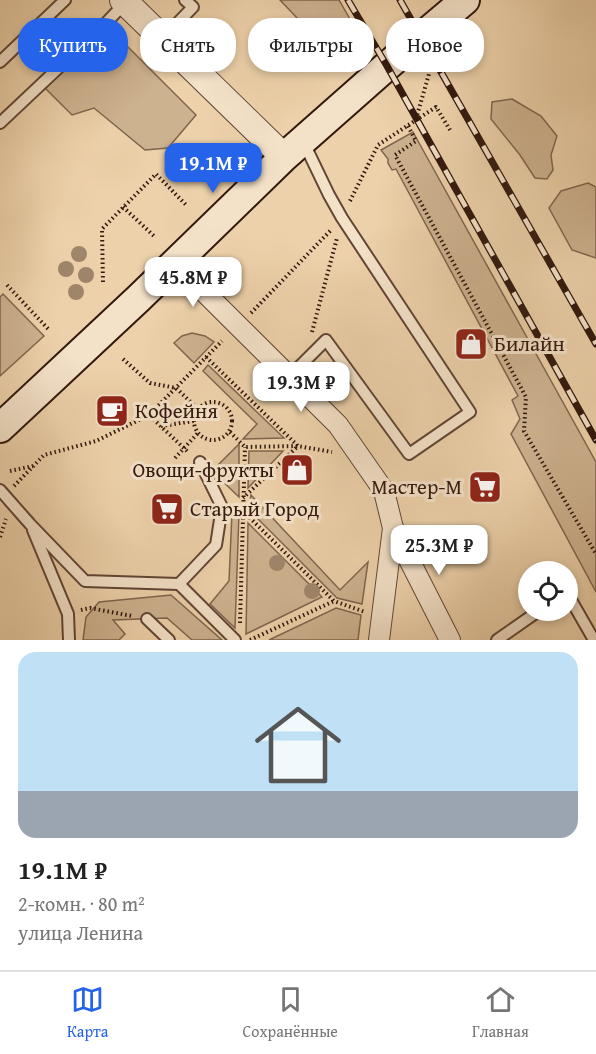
<!DOCTYPE html>
<html lang="ru">
<head>
<meta charset="utf-8">
<style>
  :root { --surface:#fff; --page:#f6f6f6; --text:#222; --muted:#767676; --line:#e0e0e0; --accent:#2563eb }
  body { margin:0; font-family:"Gentium Book Plus",serif; background:var(--page); color:var(--text); height:100vh; display:flex; flex-direction:column; font-size:22px; white-space:nowrap }
  * { box-sizing:border-box; margin:0 }
  p { font-size:20px; color:var(--muted) }
  .icon { flex:none; width:33px; height:33px; fill:none; stroke:currentColor; stroke-width:2; stroke-linecap:round; stroke-linejoin:round }
  .map { position:relative; height:640px; overflow:hidden }
  .drawer { display:flex; flex-direction:column; background:var(--surface); flex:1 }
  .drawer>* { flex:none }
  .top-card { position:absolute; left:18px; top:18px; width:561px; height:54px; display:flex; gap:12px }
  .controls { position:absolute; left:518px; top:561px; display:grid; gap:12px }
  .controls a { display:grid; place-items:center; width:60px; height:60px; border-radius:50%; background:var(--surface); box-shadow:0 3px 9px #0003; font-size:30px }
  .price { position:absolute; translate:-50% -51px; padding:0 14px; border-radius:12px; background:#fff; color:#222; font-size:20px; line-height:39px; filter:drop-shadow(0 2px 3px #0008) }
  .price::after { content:''; position:absolute; left:50%; top:36px; width:18px; height:14px; margin-left:-9px; background:inherit; clip-path:polygon(0 0,100% 0,50% 100%) }
  .price.selected { background:var(--accent); color:#fff }
  ul { padding:0; list-style:none }
  li { display:grid; align-content:center; gap:12px; height:318px; padding:0 18px }
  li span { display:grid; place-items:center; height:186px; border-radius:18px; color:#555 }
  li>.icon { margin-inline-start:auto }
  span .icon { width:108px; height:108px; fill:#fffc; stroke-width:1 }
  li b { font-size:26px }
  .pill { padding:0 21px; border-radius:24px; background:var(--surface); box-shadow:0 3px 9px #0003; font-size:21px; line-height:54px }
  .pill.selected { background:var(--accent); color:#fff }
  .dock { display:flex; justify-content:space-around; align-items:center; height:84px; border-top:2px solid var(--line); background:var(--surface); font-size:16px; color:var(--muted) }
  .dock a { display:grid; justify-items:center; gap:3px }
  .dock .selected { color:var(--accent) }
  .map>svg:first-child { display:block }
  .green { fill:#cdb28f; stroke:#80654e; stroke-width:1.5 }
  .lines { fill:none; stroke-linecap:round; stroke-linejoin:round }
  .service-casing { stroke:#614635; stroke-width:14 }
  .minor-casing { stroke:#614635; stroke-width:22 }
  .tertiary-casing { stroke:#614635; stroke-width:28 }
  .secondary-casing { stroke:#32180e; stroke-width:32 }
  .path { stroke:#32180e; stroke-width:4; stroke-dasharray:1.5 3; stroke-linecap:butt }
  .service { stroke:#f3e1c8; stroke-width:10 }
  .minor { stroke:#f3e1c8; stroke-width:20 }
  .tertiary { stroke:#f3e1c8; stroke-width:26 }
  .secondary { stroke:#f3e1c8; stroke-width:28 }
  .rail-casing { stroke:#32180e; stroke-width:7 }
  .rail { stroke:#f3e1c8; stroke-width:4.5; stroke-dasharray:14; stroke-linecap:butt }
  .tree { fill:#9f856a }
  .labels { text-anchor:middle; stroke-width:6; stroke-linejoin:round; paint-order:stroke }
  .poi-label { font-size:21px; fill:#32180e; stroke:#f3e1c8; text-anchor:start }
</style>
</head>
<body>
<div class="map">
<svg width="596" height="640" viewBox="0 0 596 640">
  <rect width="100%" height="100%" fill="#edd1aa"/>
  <filter id="stains"><feTurbulence type="fractalNoise" baseFrequency=".00333" numOctaves="4"/><feColorMatrix values="0 0 0 0 .2 0 0 0 0 .09 0 0 0 0 .02 0 0 0 .5 -.17"/></filter>
  <radialGradient id="worn" r=".72"><stop offset=".6" stop-color="#630" stop-opacity="0"/><stop offset="1" stop-color="#630" stop-opacity=".3"/></radialGradient>
  <!-- green -->
  <g class="green">
    <polygon points="280,0 339,0 355,28 314,36"/>
    <polygon points="105,24 196,115 168,148 145,150 94,108 72,115 41,84"/>
    <polygon points="512,99 541,116 557,136 551,155 553,170 547,179 535,178 520,155 491,119 492,102"/>
    <polygon points="413,132 596,462 596,592 511,434 520,419 512,400 518,396 396,169 392,170 388,163 388,159 381,150"/>
    <polygon points="588,183 596,187 596,258 572,250 549,208 561,191"/>
    <polygon points="3,294 44,336 0,376 0,297"/>
    <polygon points="192,333 205,336 214,342 194,363 174,343 182,336"/>
    <polygon points="208,365 284,438 243,439 257,424 203,371"/>
    <polygon points="239,444 239,497 212,471"/>
    <polygon points="249,451 283,451 248,488"/>
    <polygon points="251,495 340,590 368,562 362,604 337,598 249,510"/>
    <polygon points="232,512 239,513 235,628 210,604 229,581"/>
    <polygon points="248,523 322,597 246,634"/>
    <polygon points="171,595 222,640 192,640 167,618 113,620 125,634 119,640 83,640 86,617 99,602"/>
    <polygon points="336,608 361,615 358,640 269,640"/>
  </g>
  <g class="lines">
    <defs>
      <g id="service">
        <polyline points="163,38 193,7 185,0"/>
        <polyline points="0,62 65,0"/>
        <polyline points="0,123 105,24 125,3"/>
        <polyline points="290,376 326,340 409,454 470,412 342,218 329,195 303,141"/>
        <polyline points="0,490 30,524 85,581 179,584 235,640"/>
        <polyline points="33,530 68,614 69,640"/>
        <polyline points="179,584 216,545 222,507 200,462"/>
        <polyline points="567,593 594,640"/>
        <polyline points="147,619 169,640"/>
        <polyline points="497,640 540,610"/>
      </g>
      <g id="minor">
        <polyline points="175,263 338,425 384,491 393,528 379,640"/>
        <polyline points="393,528 450,640"/>
      </g>
      <polyline id="tertiary" points="123,0 284,157"/>
      <polyline id="secondary" points="0,428 139,298 284,157 387,66 465,0"/>
    </defs>
    <!-- service casing -->
    <use href="#service" class="service-casing"/>
    <!-- minor casing -->
    <use href="#minor" class="minor-casing"/>
    <!-- tertiary casing -->
    <use href="#tertiary" class="tertiary-casing"/>
    <!-- secondary casing -->
    <use href="#secondary" class="secondary-casing"/>
    <!-- path -->
    <g class="path">
      <polyline points="416,119 433,60"/>
      <polyline points="408,126 416,141 395,155 526,397 524,431 596,554"/>
      <polyline points="350,201 378,145 436,107 450,130"/>
      <polyline points="123,207 154,236"/>
      <polyline points="103,282 102,229 156,174 187,206"/>
      <polyline points="7,285 50,331"/>
      <polyline points="251,313 331,230"/>
      <polyline points="312,332 337,238"/>
      <polyline points="206,357 298,446 243,498"/>
      <polyline points="123,359 150,383 176,388 198,409"/>
      <circle cx="213" cy="421" r="19"/>
      <polyline points="149,415 222,341"/>
      <polyline points="161,426 194,421"/>
      <polyline points="230,432 245,447 298,446 332,452"/>
      <polyline points="175,458 198,433"/>
      <polyline points="10,471 33,466"/>
      <polyline points="14,486 44,455 96,441 149,415 188,452"/>
      <polyline points="243,511 334,601 365,612"/>
      <polyline points="0,537 6,519"/>
      <polyline points="81,610 90,608 132,616"/>
      <polyline points="240,623 245,447"/>
      <polyline points="250,640 334,601"/>
    </g>
    <!-- service -->
    <use href="#service" class="service"/>
    <!-- minor -->
    <use href="#minor" class="minor"/>
    <!-- tertiary -->
    <use href="#tertiary" class="tertiary"/>
    <!-- secondary -->
    <use href="#secondary" class="secondary"/>
    <defs>
      <g id="rail">
        <polyline points="348,0 387,66 596,440"/>
        <polyline points="400,0 596,344"/>
      </g>
    </defs>
    <!-- rail casing -->
    <use href="#rail" class="rail-casing"/>
    <!-- rail -->
    <use href="#rail" class="rail"/>
  </g>
  <!-- trees -->
  <g class="tree">
    <circle cx="79" cy="254" r="8"/>
    <circle cx="66" cy="269" r="8"/>
    <circle cx="86" cy="275" r="8"/>
    <circle cx="76" cy="292" r="8"/>
    <circle cx="277" cy="563" r="8"/>
    <circle cx="312" cy="591" r="8"/>
  </g>
  <!-- icons -->
  <defs>
    <symbol id="shop-square" viewBox="-11 -11 22 22"><rect x="-9" y="-9" width="18" height="18" rx="4" fill="#8f2418" stroke="#f3e1c8"/><path d="M-5-2.5h2.3a2.7 3.5 0 0 1 5.4 0H5L5.5 6h-11ZM-1.5-2.5h3a1.5 2.3 0 0 0-3 0Z" fill="#fff"/></symbol>
    <symbol id="cafe-square" viewBox="-11 -11 22 22"><rect x="-9" y="-9" width="18" height="18" rx="4" fill="#8f2418" stroke="#f3e1c8"/><path d="M-5.5-4.5H6V0H3Q3 3.5 0 3.5H-2.5Q-5.5 3.5-5.5 0ZM3-3.2v2h1.7v-2ZM-6 4.5H4V6H-6Z" fill="#fff"/></symbol>
    <symbol id="supermarket-square" viewBox="-11 -11 22 22"><rect x="-9" y="-9" width="18" height="18" rx="4" fill="#8f2418" stroke="#f3e1c8"/><path d="M-6-5.5h2.5l.6 2H6L4.5 2H-2.5L-4.4-4H-6ZM-1.5 3.2a1.3 1.3 0 1 0 .1 0ZM3 3.2a1.3 1.3 0 1 0 .1 0Z" fill="#fff"/></symbol>
  </defs>
  <g fill-rule="evenodd">
    <use href="#shop-square" x="452" y="325" width="38" height="38"/>
    <use href="#cafe-square" x="93" y="392" width="38" height="38"/>
    <use href="#shop-square" x="278" y="451" width="38" height="38"/>
    <use href="#supermarket-square" x="466" y="468" width="38" height="38"/>
    <use href="#supermarket-square" x="148" y="490" width="38" height="38"/>
  </g>
  <g class="labels">
    <!-- poi labels -->
    <g class="poi-label">
      <text x="494" y="351">Билайн</text>
      <text x="135" y="418">Кофейня</text>
      <text x="274" y="477" text-anchor="end">Овощи-фрукты</text>
      <text x="462" y="494" text-anchor="end">Мастер-М</text>
      <text x="190" y="516">Старый Город</text>
    </g>
  </g>
  <rect width="100%" height="100%" filter="url(#stains)"/>
  <rect width="100%" height="100%" fill="url(#worn)"/>
</svg>
<div class="controls">
<a><svg class="icon" aria-label="locate" viewBox="0 0 24 24"><circle cx="12" cy="12" r="6"/><path d="M12 2v4M12 18v4M2 12h4M18 12h4"/></svg></a>
</div>
<b class="price selected" style="left:213px;top:194px">19.1M ₽</b>
<b class="price" style="left:193px;top:308px">45.8M ₽</b>
<b class="price" style="left:301px;top:413px">19.3M ₽</b>
<b class="price" style="left:439px;top:576px">25.3M ₽</b>
<div class="top-card">
<a class="pill selected">Купить</a>
<a class="pill">Снять</a>
<a class="pill">Фильтры</a>
<a class="pill">Новое</a>
</div>
</div>
<section class="drawer">
<ul>
<li><span style="background:linear-gradient(#bfe0f5 75%,#9aa5b1 0)"><svg class="icon" aria-label="home" viewBox="0 0 24 24"><path d="M3 11l9-7 9 7M6 9v11h12V9"/></svg></span><div><b>19.1M ₽</b><p>2-комн. · 80 m²</p><p>улица Ленина</p></div></li>
</ul>
</section>
<nav class="dock">
<a class="selected"><svg class="icon" aria-label="map" viewBox="0 0 24 24"><path d="M3 6l6-2 6 2 6-2v14l-6 2-6-2-6 2zM9 4v14M15 6v14"/></svg>Карта</a>
<a><svg class="icon" aria-label="saved" viewBox="0 0 24 24"><path d="M7 4h10v16l-5-4-5 4z"/></svg>Сохранённые</a>
<a><svg class="icon" aria-label="home" viewBox="0 0 24 24"><path d="M3 11l9-7 9 7M6 9v11h12V9"/></svg>Главная</a>
</nav>
</body>
</html>
